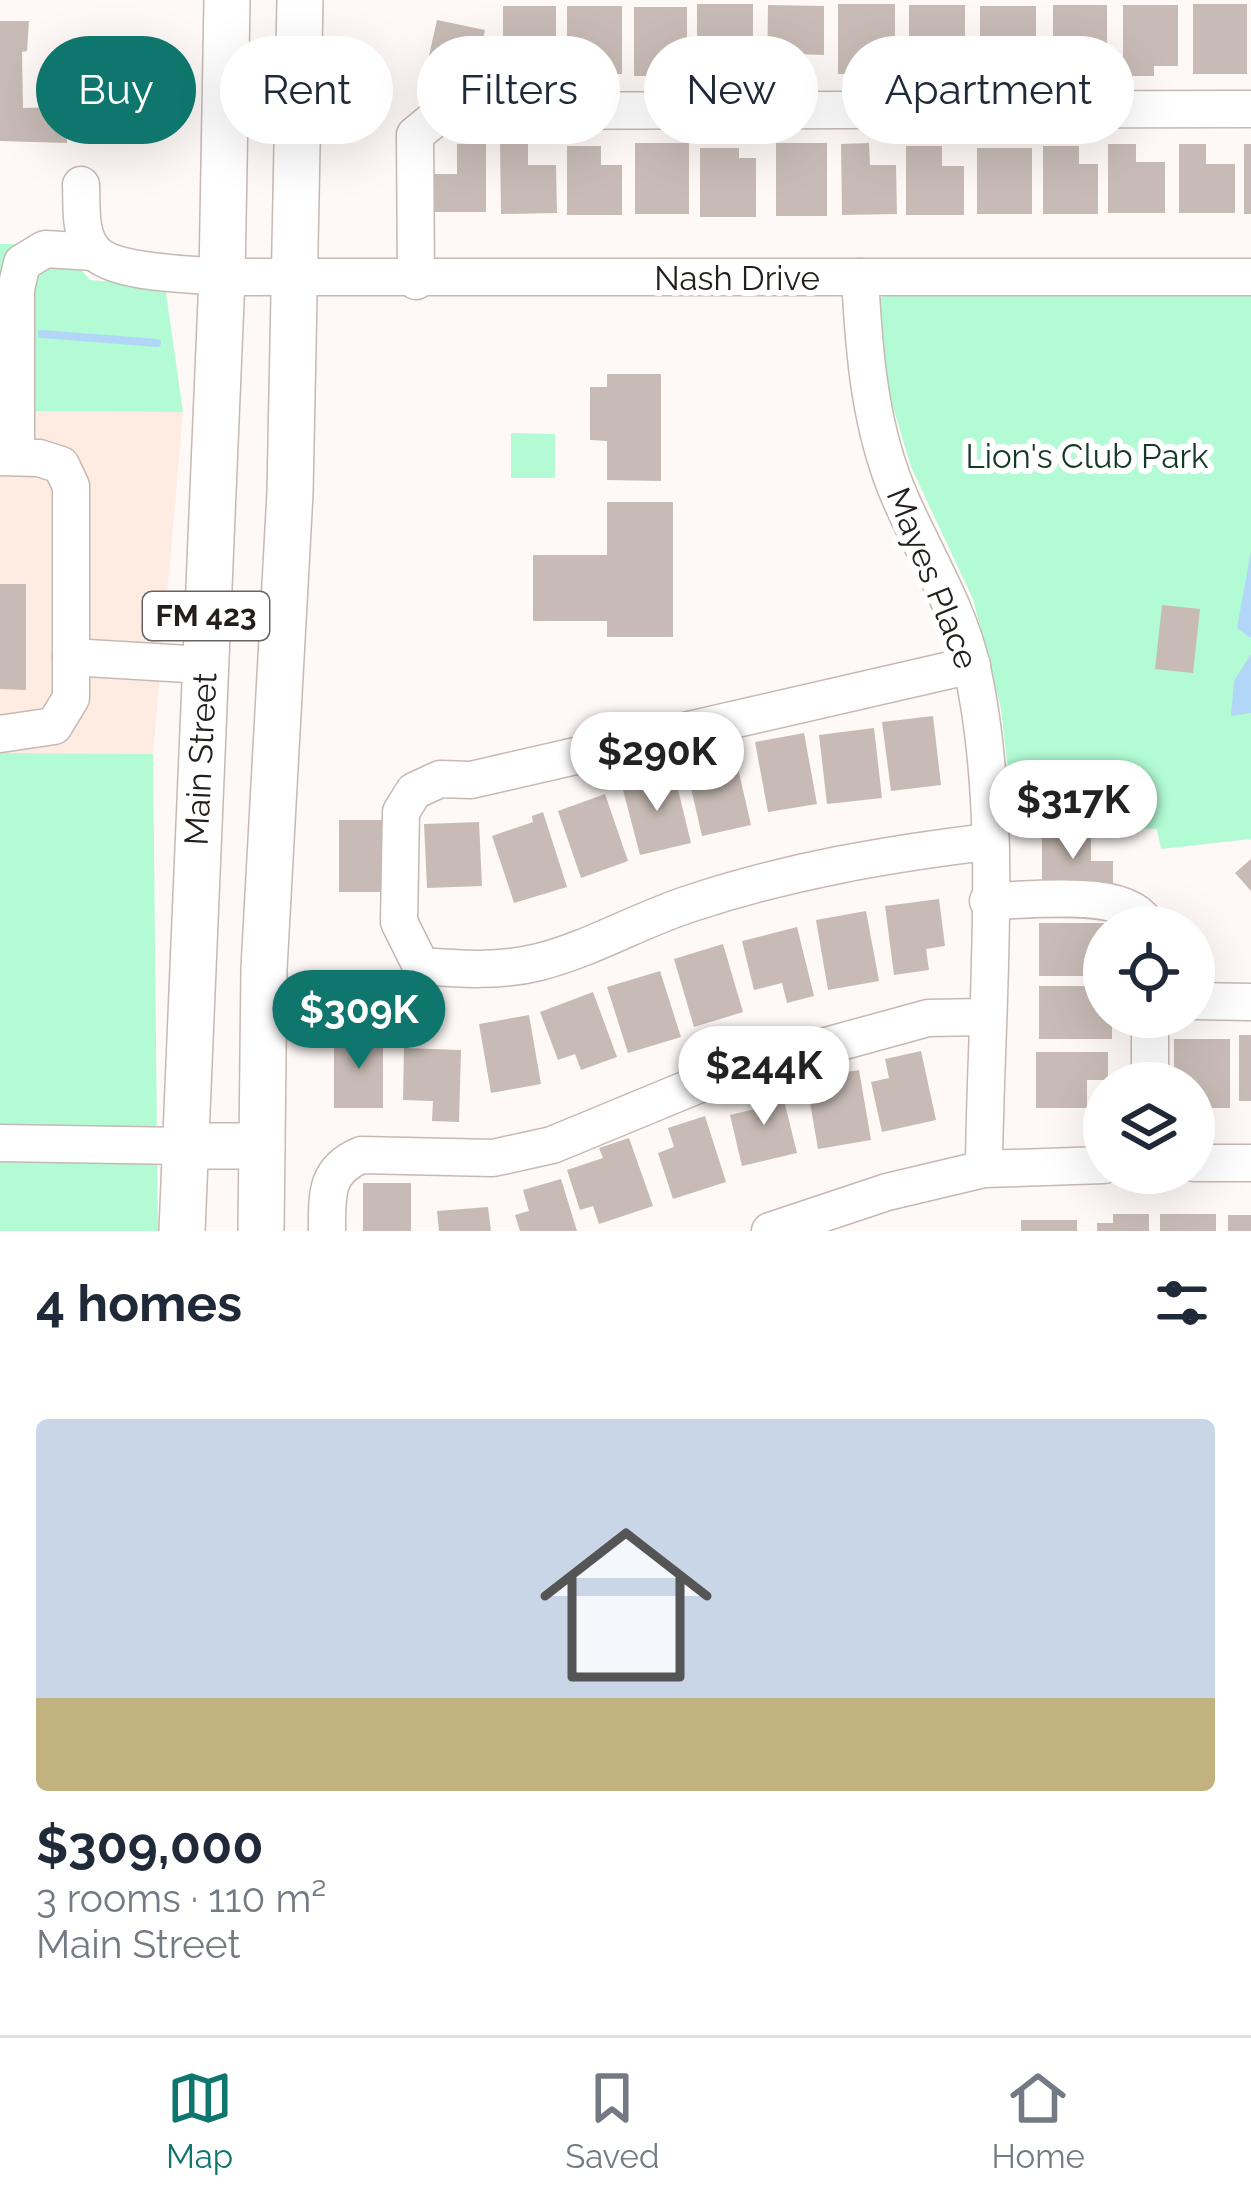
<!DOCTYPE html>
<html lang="en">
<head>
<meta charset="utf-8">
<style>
  :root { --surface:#fff; --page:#f2f2f3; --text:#1f2937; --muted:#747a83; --line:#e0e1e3; --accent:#0f766e }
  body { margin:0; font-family:Raleway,sans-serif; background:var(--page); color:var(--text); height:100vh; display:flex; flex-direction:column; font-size:45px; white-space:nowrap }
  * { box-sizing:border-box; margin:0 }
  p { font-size:39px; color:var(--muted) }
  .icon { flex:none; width:66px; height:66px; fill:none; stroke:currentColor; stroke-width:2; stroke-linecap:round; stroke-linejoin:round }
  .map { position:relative; height:1231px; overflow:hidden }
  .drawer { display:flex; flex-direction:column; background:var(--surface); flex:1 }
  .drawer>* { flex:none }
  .banner { position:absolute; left:36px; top:36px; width:1179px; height:108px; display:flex; gap:24px }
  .controls { position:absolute; left:1083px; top:906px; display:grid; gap:24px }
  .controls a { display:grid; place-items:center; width:132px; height:132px; border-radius:50%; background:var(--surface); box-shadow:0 12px 48px #0002; font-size:60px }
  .price { position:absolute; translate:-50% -102px; padding:0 27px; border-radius:42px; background:#fff; color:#222; font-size:39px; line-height:78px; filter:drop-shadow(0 3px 6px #0008) }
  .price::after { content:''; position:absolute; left:50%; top:72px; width:36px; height:27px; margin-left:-18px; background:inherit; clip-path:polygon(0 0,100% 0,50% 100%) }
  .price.current { background:var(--accent); color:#fff }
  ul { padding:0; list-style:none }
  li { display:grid; align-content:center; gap:24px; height:636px; padding:0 36px }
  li+li { border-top:3px solid var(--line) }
  li span { display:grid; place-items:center; height:372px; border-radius:12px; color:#555 }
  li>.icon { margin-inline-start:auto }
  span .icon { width:216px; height:216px; fill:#fffc; stroke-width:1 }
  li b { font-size:51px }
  h2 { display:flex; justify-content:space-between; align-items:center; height:144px; padding:0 36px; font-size:51px }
  .tag { padding:0 42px; border-radius:54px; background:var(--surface); box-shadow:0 12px 48px #0002; font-size:42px; line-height:108px }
  .tag.current { background:var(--accent); color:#fff }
  .tab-bar { display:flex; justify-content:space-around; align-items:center; height:168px; border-top:3px solid var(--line); background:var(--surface); font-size:33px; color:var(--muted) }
  .tab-bar a { display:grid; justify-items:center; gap:6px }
  .tab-bar .current { color:var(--accent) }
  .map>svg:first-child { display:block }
  .commercial { fill:#feebe2 }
  .green { fill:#b2fbd4 }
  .water { fill:#b2d6f7 }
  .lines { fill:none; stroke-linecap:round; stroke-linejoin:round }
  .stream { stroke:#b2d6f7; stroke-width:8 }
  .building { fill:#c8bbb5 }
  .minor-casing { stroke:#c6b9b3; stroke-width:39 }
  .major-casing { stroke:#c6b9b3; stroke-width:48 }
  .minor { stroke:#fff; stroke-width:36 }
  .major { stroke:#fff; stroke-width:45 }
  .labels { text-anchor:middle; stroke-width:12; stroke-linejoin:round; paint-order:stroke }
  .shield { fill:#fff; stroke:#666261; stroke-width:3 }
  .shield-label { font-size:30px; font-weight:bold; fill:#241f1d }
  .street-label { font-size:33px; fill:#241f1d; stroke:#fff }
  .park-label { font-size:33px; fill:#153928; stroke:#fff }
</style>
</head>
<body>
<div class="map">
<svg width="1251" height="1231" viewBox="0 0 1251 1231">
  <rect width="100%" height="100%" fill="#fef8f6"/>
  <!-- commercial -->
  <polygon class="commercial" points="0,411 183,412 153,754 0,753"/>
  <!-- green -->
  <g class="green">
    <polygon points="0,244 58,244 90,280 165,286 183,412 0,411"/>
    <polygon points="894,291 1251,292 1251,839 1161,849 1157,829 1014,823 1001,709 973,599 911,467 882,370 878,299"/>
    <polygon points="511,433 555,434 555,478 511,478"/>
    <polygon points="0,753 153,754 158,1231 0,1231"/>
  </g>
  <!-- water -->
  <g class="water">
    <polygon points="1251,551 1251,638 1237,628"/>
    <polygon points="1251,654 1251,713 1231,716 1234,681"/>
  </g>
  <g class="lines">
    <!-- stream -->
    <polyline class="stream" points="42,334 157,343"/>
  </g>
  <!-- building -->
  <g class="building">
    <polygon points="697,4 753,4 753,56 734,56 734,74 697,74"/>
    <polygon points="838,4 895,4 895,55 888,55 888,74 838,74"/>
    <rect x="1193" y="4" width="54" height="70"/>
    <polygon points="768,5 824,6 824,55 797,54 796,76 767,76"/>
    <polygon points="909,5 965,5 965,56 940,56 940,77 909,77"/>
    <rect x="1053" y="5" width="54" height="67"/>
    <polygon points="1123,5 1178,5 1178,66 1154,66 1154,76 1123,76"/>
    <rect x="503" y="6" width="53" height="66"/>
    <rect x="567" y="6" width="55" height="68"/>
    <polygon points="980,6 1036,6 1036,57 1010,57 1010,76 980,76"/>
    <rect x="634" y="7" width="53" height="69"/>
    <polygon points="437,20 485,30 472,88 424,78"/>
    <polygon points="0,21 29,21 27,51 22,52 23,108 67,107 67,143 0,141"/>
    <polygon points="500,143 528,143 528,165 556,165 557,213 501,214"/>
    <rect x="635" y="143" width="54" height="71"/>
    <rect x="776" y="143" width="51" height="73"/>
    <polygon points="869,143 870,165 896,165 897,214 842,215 841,144"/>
    <polygon points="457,144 486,144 486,212 432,212 432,174 457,174"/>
    <polygon points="1108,144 1136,144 1136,162 1165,162 1165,213 1108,213"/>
    <polygon points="1179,144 1206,144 1206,164 1235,164 1235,213 1179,213"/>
    <rect x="1244" y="144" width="7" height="70"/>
    <polygon points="567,146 601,146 601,165 622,165 622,215 567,215"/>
    <polygon points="906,146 942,146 942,166 964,166 964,215 906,215"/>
    <polygon points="1043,146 1079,146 1079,164 1098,164 1098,214 1043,214"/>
    <polygon points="700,148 739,148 739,158 756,158 756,217 700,217"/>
    <rect x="977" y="148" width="55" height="66"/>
    <polygon points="607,374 661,374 661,481 607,480 607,441 590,440 590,387 607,387"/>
    <polygon points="607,502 673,502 673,637 607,637 607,621 533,621 533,555 607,555"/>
    <polygon points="0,584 26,584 26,690 0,689"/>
    <polygon points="1162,605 1200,609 1193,673 1155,669"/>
    <polygon points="933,716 941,785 891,791 882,722"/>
    <polygon points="874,728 882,798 827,804 819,735"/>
    <polygon points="804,733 817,804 768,812 755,742"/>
    <polygon points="735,755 751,825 702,836 686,766"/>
    <polygon points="674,773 691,843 640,855 622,786"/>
    <polygon points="605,794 628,861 581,878 558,811"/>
    <polygon points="543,812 567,887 514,903 492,836 533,822 532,816"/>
    <rect x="339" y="820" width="51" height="72"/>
    <polygon points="479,822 482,886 427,888 424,824"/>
    <polygon points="1042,831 1091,831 1091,861 1113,861 1113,888 1042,888"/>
    <polygon points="1251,859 1251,891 1235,873"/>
    <polygon points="939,899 945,946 926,949 929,970 894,975 885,906"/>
    <polygon points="866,911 879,981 828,990 816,920"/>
    <rect x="1039" y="923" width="65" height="53"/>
    <polygon points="797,927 814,996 787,1003 782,983 754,990 742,941"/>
    <polygon points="723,944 743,1012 694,1027 674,959"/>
    <polygon points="660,971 681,1037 628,1053 607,987"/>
    <polygon points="1039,986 1104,986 1104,1017 1112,1017 1112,1039 1039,1039"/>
    <polygon points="593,992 617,1057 581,1070 575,1054 558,1060 540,1012"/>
    <polygon points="529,1015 541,1084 491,1093 479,1024"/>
    <rect x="334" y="1035" width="49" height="73"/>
    <rect x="1239" y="1035" width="12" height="66"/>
    <polygon points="1174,1039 1230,1039 1230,1108 1194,1108 1194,1083 1174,1083"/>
    <polygon points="404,1048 461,1050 459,1122 432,1121 433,1101 403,1100"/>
    <polygon points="921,1051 936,1120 882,1132 871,1082 889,1078 885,1059"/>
    <polygon points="1036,1052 1108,1052 1108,1080 1087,1080 1087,1108 1036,1108"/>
    <polygon points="859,1070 871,1140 818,1149 806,1079"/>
    <polygon points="780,1084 797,1153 742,1166 730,1115 755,1109 750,1091"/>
    <polygon points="705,1116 726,1182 673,1199 658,1153 674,1147 668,1128"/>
    <polygon points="629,1138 653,1206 599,1224 593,1206 580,1210 567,1170 603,1158 599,1148"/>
    <polygon points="561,1179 577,1231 520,1231 515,1215 529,1211 523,1190"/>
    <rect x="363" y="1183" width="48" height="48"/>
    <polygon points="488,1207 491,1231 439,1231 437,1211"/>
    <polygon points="1113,1214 1149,1214 1149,1231 1097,1231 1097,1223 1113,1223"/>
    <rect x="1160" y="1214" width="56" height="17"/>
    <rect x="1228" y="1215" width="23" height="16"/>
    <rect x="1021" y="1220" width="56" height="11"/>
  </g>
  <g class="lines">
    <defs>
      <g id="minor">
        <path d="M 81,185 C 82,206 79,233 93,250 C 111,274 192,274 222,277 L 1251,277"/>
        <path d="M 860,277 C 864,354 870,430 901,500 C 925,555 959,609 972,668 C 1006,819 985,1013 984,1169"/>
        <polyline points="416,281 415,135 444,111 1251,109"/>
        <polyline points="0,457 39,458 61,465 71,486 71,698 54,726 0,734"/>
        <polyline points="16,457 16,289 22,263 45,249 94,252"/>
        <polyline points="71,657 204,665"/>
        <path d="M 972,665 L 471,780 L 440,779 L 414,791 L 401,812 L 399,922 L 421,966 C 460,969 500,972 539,962 C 591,949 641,919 692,903 C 789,871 887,854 987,842"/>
        <path d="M 988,901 C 1027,901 1133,886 1147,927"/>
        <polyline points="1194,1001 1251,1002"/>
        <polyline points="1150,1017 1150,1083"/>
        <polyline points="0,1143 183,1146"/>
        <polyline points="1194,1163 1251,1163"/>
        <path d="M 327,1231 C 327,1195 325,1170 361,1155 L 493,1158 L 552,1145 L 724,1074 L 928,1018 L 985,1017"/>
        <polyline points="770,1231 887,1192 984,1169 1104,1165"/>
      </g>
      <g id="major">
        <polyline points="183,1146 262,1146"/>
        <polyline points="182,1231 222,277 227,0"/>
        <polyline points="261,1231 264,969 290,493 300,0"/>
      </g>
    </defs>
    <!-- minor casing -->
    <use href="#minor" class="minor-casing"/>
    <!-- major casing -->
    <use href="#major" class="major-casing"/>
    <!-- minor -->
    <use href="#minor" class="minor"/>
    <!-- major -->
    <use href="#major" class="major"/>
  </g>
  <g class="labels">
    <!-- shield labels -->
    <rect class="shield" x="143" y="592" width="126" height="48" rx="9"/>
    <g class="shield-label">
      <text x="206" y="626">FM 423</text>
    </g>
    <!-- street labels -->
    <g class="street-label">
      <text x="737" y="290">Nash Drive</text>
      <text transform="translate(933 578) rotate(68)" y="12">Mayes Place</text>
      <text transform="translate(200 759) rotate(-87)" y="12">Main Street</text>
    </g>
    <!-- park labels -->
    <g class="park-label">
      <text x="1087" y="468">Lion's Club Park</text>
    </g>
  </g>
</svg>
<div class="controls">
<a><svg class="icon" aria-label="locate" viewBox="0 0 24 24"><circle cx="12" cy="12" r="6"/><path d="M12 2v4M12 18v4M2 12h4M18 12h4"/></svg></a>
<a><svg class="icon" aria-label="layers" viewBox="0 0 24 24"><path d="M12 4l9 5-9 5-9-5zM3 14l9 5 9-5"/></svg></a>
</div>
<b class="price" style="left:657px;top:814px">$290K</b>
<b class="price" style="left:1073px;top:862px">$317K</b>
<b class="price current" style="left:359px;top:1072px">$309K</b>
<b class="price" style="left:764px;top:1128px">$244K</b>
<div class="banner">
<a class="tag current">Buy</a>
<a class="tag">Rent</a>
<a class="tag">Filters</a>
<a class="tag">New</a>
<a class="tag">Apartment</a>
</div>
</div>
<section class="drawer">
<h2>4 homes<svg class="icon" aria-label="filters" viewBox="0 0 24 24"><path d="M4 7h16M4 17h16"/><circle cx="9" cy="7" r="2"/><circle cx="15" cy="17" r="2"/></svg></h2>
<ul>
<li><span style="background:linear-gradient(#c9d6e8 75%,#c2b280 0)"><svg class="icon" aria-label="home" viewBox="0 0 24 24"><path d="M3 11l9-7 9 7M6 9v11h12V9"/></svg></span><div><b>$309,000</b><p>3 rooms · 110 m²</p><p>Main Street</p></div></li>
</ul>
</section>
<nav class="tab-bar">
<a class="current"><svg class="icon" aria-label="map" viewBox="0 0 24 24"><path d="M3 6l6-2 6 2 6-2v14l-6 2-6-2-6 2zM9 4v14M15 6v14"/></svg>Map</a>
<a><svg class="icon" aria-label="saved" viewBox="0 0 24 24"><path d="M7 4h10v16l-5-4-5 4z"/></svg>Saved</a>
<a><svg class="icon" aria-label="home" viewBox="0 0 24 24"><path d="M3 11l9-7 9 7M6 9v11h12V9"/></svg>Home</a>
</nav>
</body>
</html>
